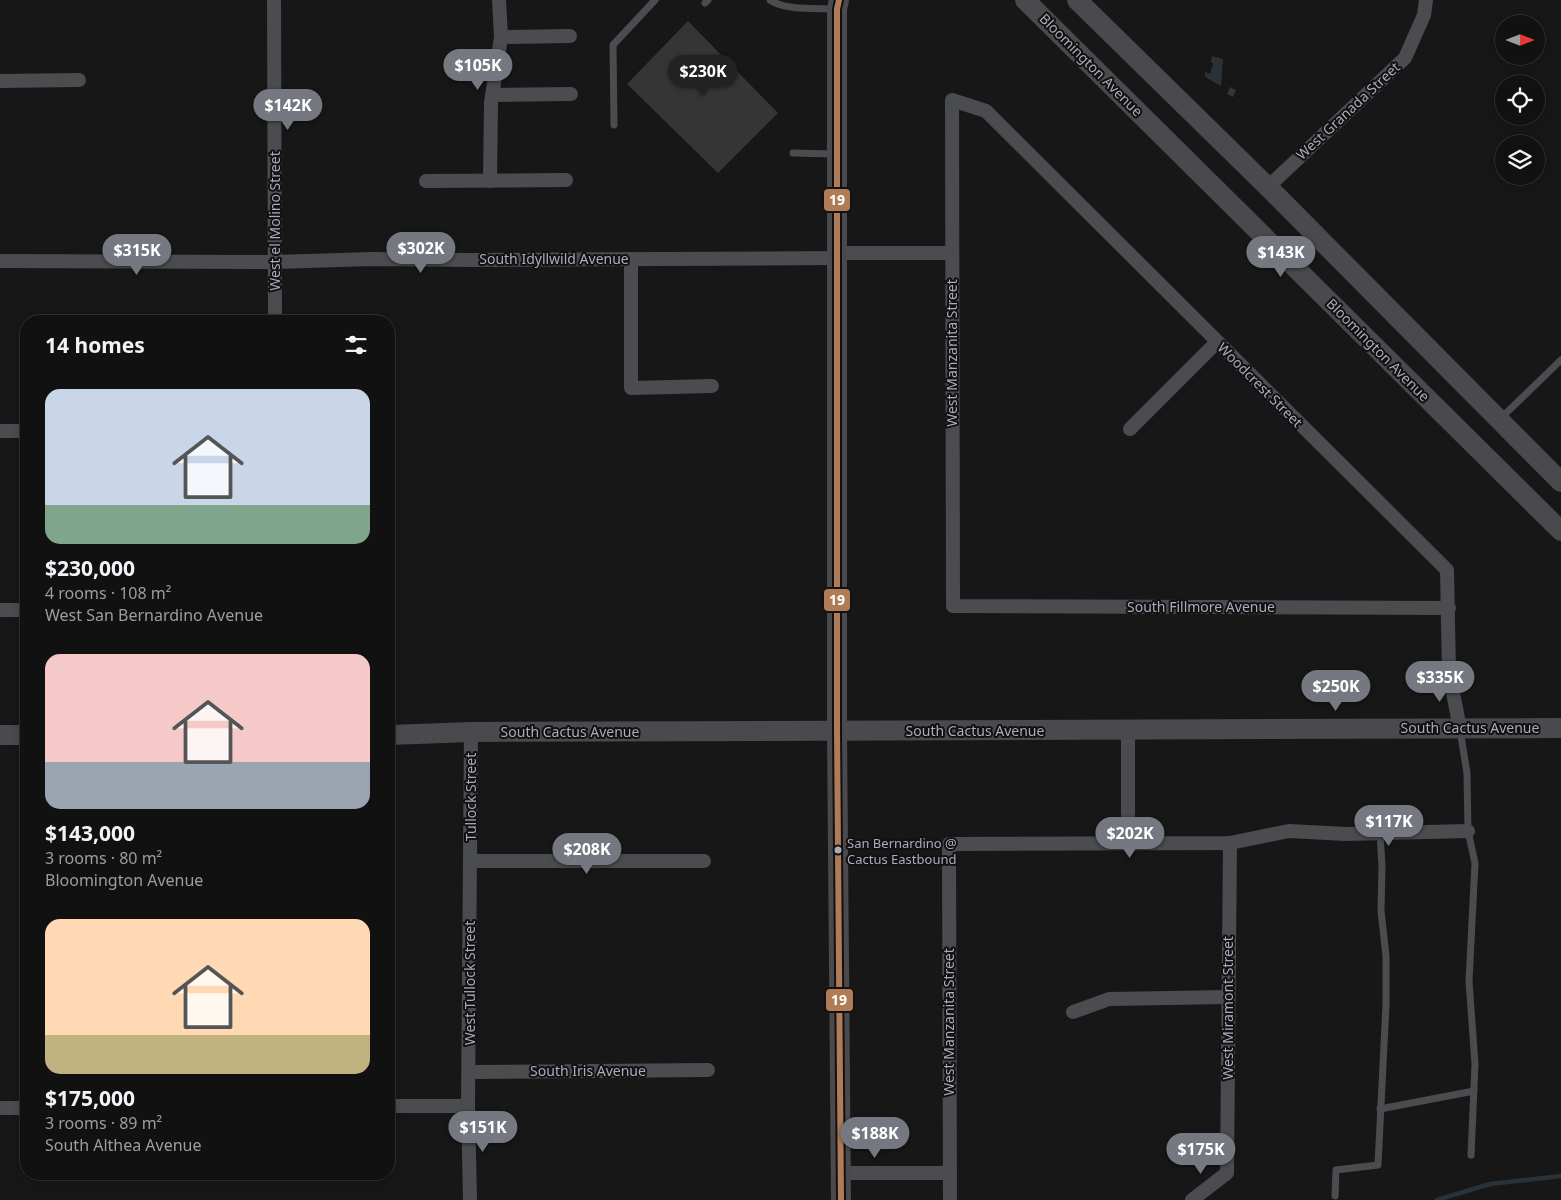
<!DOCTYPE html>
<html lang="en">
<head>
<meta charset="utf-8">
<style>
  :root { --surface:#111; --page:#1e1f1f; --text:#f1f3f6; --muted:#9c9d9f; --line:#303131; --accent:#757880 }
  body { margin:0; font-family:"Noto Sans",sans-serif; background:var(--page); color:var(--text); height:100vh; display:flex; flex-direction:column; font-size:19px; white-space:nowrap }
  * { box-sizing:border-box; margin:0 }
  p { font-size:16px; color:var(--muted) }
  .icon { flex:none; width:28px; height:28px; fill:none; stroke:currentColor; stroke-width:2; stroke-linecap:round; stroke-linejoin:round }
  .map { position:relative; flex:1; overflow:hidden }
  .panel { position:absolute; left:20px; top:315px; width:375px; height:865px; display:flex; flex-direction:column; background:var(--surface); border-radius:20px; box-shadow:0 2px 8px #0003,0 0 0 1px var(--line) }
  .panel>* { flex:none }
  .needle { width:32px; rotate:90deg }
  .buttons { position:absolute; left:1495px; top:15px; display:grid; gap:10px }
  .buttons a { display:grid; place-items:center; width:50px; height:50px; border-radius:50%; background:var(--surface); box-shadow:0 2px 8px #0003,0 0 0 1px var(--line); font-size:25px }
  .price { position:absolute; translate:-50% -42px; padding:0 11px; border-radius:18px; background:var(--accent); color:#fff; font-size:16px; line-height:32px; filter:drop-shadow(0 1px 2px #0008) }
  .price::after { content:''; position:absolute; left:50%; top:30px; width:15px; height:11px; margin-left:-8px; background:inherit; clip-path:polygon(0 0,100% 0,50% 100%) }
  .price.selected { background:#222; color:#fff }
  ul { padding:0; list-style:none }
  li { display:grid; align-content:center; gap:10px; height:265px; padding:0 25px }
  li span { display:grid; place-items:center; height:155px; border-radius:15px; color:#555 }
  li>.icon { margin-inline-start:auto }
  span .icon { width:90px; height:90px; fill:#fffc; stroke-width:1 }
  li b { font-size:21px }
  h2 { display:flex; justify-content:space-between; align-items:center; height:60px; padding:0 25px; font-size:21px }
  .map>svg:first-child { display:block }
  .water { fill:#2a3239 }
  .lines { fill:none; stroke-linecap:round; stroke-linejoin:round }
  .stream { stroke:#2a3239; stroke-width:4.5 }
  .building { fill:#353536 }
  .service { stroke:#4b4c50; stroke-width:7 }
  .minor { stroke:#4b4c50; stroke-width:14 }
  .secondary { stroke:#4a4a4e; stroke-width:20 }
  .bus-1-casing { stroke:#111113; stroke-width:10 }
  .bus-1 { stroke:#b07c57; stroke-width:6 }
  .bus-dot { fill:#a8adb8; stroke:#111113; stroke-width:2 }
  .labels { text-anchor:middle; stroke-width:4; stroke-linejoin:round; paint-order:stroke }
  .bus-label { font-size:13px; fill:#a8adb8; stroke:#111113; text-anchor:start }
  .street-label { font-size:14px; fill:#a8adb8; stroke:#111113 }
  .line-badge { stroke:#111113; stroke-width:2 }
  .badge-label { font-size:14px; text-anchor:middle; font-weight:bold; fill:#fff }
</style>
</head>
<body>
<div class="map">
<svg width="1561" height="1200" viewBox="0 0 1561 1200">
  <rect width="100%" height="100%" fill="#171717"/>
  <!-- water -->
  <polygon class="water" points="1212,56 1223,59 1221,86 1205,77 1205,72 1210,74 1213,64 1211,61"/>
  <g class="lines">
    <!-- stream -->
    <polyline class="stream" points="1437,1200 1490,1184 1561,1176"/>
  </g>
  <!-- building -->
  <g class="building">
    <polygon points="688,21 778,113 718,173 627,84"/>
    <polygon points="1230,87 1236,90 1233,97 1227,94"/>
  </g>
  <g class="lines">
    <!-- service -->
    <g class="service">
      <path d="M 770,0 C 786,11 817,8 836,9"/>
      <polyline points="705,3 708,0"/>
      <polyline points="614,125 613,45 655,0"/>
      <polyline points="793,153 834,154"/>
      <polyline points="1501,418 1561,360"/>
      <polyline points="1460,730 1467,773 1468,831 1475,863 1469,981 1475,1064 1471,1155"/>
      <polyline points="1380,1109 1474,1091"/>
      <polyline points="1335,1196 1336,1170 1378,1165 1386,1005 1386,956 1381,911 1382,866 1380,833"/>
    </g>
    <!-- minor -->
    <g class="minor">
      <polyline points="274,0 275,321"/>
      <polyline points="501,37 570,36"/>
      <polyline points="0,81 79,80"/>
      <polyline points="492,95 571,94"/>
      <polyline points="426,181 566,180"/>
      <polyline points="490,181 491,103 501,37 499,0"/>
      <polyline points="1268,187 1405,58 1424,15 1426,0"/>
      <polyline points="837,253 952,253"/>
      <polyline points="631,259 631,388 712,386"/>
      <polyline points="0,261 275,262 372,259 470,260 837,258"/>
      <polyline points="1130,429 1217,342"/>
      <polyline points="0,431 26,431"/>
      <polyline points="1449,608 953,606 952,100 986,111 1447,570 1449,673 1460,728"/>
      <polyline points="0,610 26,610"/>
      <polyline points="1128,845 1128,731"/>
      <polyline points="471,861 704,861"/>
      <polyline points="1073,1012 1109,999 1228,997"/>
      <polyline points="469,1072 708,1070"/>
      <polyline points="389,1106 468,1106"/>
      <polyline points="0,1108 26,1108"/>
      <polyline points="841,1173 950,1173"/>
      <polyline points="470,1200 468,1106 471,732"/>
      <polyline points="950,1200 949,844 1230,843 1289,831 1346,834 1468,831"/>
      <polyline points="1192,1200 1227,1173 1230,843"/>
    </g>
    <!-- secondary -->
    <g class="secondary">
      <polyline points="839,0 837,9 837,731 841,1200"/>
      <polyline points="1025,0 1561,531"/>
      <polyline points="1077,0 1268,187 1561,482"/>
      <polyline points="0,735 26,735"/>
      <polyline points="389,735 471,732 1561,728"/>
    </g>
    <defs>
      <polyline id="bus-1" points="839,0 837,9 837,731 841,1200"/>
    </defs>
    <!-- bus-1 casing -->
    <use href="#bus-1" class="bus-1-casing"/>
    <!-- bus-1 -->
    <use href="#bus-1" class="bus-1"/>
  </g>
  <!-- markers -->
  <circle class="bus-dot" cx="838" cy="850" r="4.5"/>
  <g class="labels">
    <!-- bus labels -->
    <g class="bus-label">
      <text x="847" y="848">San Bernardino @<tspan x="847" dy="16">Cactus Eastbound</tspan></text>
    </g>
    <!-- street labels -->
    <g class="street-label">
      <text transform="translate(1091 65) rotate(45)" y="5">Bloomington Avenue</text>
      <text transform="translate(1348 111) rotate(-43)" y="5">West Granada Street</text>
      <text transform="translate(275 221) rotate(-90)" y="5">West el Molino Street</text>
      <text x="554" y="264">South Idyllwild Avenue</text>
      <text transform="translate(1378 350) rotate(45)" y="5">Bloomington Avenue</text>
      <text transform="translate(952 353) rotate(-90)" y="5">West Manzanita Street</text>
      <text transform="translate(1260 385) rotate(45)" y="5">Woodcrest Street</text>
      <text x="1201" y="612">South Fillmore Avenue</text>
      <text x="1470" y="733">South Cactus Avenue</text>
      <text x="975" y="736">South Cactus Avenue</text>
      <text x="570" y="737">South Cactus Avenue</text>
      <text transform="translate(471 797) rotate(-90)" y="5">Tullock Street</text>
      <text transform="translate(470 983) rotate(-90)" y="5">West Tullock Street</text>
      <text transform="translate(1228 1008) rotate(-90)" y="5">West Miramont Street</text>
      <text transform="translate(949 1022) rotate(-90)" y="5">West Manzanita Street</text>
      <text x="588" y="1076">South Iris Avenue</text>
    </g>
  </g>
  <g class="line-badge">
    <rect x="823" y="188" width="28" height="24" rx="5" fill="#b07c57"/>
    <rect x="823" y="588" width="28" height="24" rx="5" fill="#b07c57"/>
    <rect x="825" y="988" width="29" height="24" rx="5" fill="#b07c57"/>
  </g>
  <g class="badge-label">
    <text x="837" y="205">19</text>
    <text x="837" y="605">19</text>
    <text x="839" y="1005">19</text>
  </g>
</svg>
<div class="buttons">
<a><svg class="needle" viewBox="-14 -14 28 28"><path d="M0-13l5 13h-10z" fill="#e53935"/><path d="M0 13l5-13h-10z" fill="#9c9d9f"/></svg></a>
<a><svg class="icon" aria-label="locate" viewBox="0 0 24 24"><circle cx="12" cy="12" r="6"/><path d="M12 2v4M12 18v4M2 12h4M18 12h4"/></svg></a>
<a><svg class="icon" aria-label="layers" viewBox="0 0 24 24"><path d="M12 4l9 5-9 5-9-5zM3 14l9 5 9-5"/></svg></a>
</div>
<b class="price" style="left:478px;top:91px">$105K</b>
<b class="price selected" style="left:703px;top:97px">$230K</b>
<b class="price" style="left:288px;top:131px">$142K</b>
<b class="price" style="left:421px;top:274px">$302K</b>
<b class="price" style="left:137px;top:276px">$315K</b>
<b class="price" style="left:1281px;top:278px">$143K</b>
<b class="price" style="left:1440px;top:703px">$335K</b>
<b class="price" style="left:1336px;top:712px">$250K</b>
<b class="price" style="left:1389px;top:847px">$117K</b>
<b class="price" style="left:1130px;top:859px">$202K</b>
<b class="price" style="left:587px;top:875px">$208K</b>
<b class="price" style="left:483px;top:1153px">$151K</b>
<b class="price" style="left:875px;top:1159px">$188K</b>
<b class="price" style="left:1201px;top:1175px">$175K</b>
<section class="panel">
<h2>14 homes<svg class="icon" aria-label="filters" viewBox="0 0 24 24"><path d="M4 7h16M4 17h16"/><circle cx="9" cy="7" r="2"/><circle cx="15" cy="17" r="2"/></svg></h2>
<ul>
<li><span style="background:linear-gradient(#c9d6e8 75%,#7fa58c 0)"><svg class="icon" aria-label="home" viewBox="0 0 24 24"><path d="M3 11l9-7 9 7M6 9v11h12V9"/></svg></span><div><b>$230,000</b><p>4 rooms · 108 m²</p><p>West San Bernardino Avenue</p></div></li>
<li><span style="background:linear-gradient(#f6c9c9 70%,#9aa5b1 0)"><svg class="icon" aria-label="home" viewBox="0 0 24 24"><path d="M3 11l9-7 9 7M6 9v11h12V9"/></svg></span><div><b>$143,000</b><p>3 rooms · 80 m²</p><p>Bloomington Avenue</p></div></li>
<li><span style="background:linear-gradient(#ffd9b3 75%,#c2b280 0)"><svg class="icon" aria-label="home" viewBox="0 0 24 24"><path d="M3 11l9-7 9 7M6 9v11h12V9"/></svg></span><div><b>$175,000</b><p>3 rooms · 89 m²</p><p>South Althea Avenue</p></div></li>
</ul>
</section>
</div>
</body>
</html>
